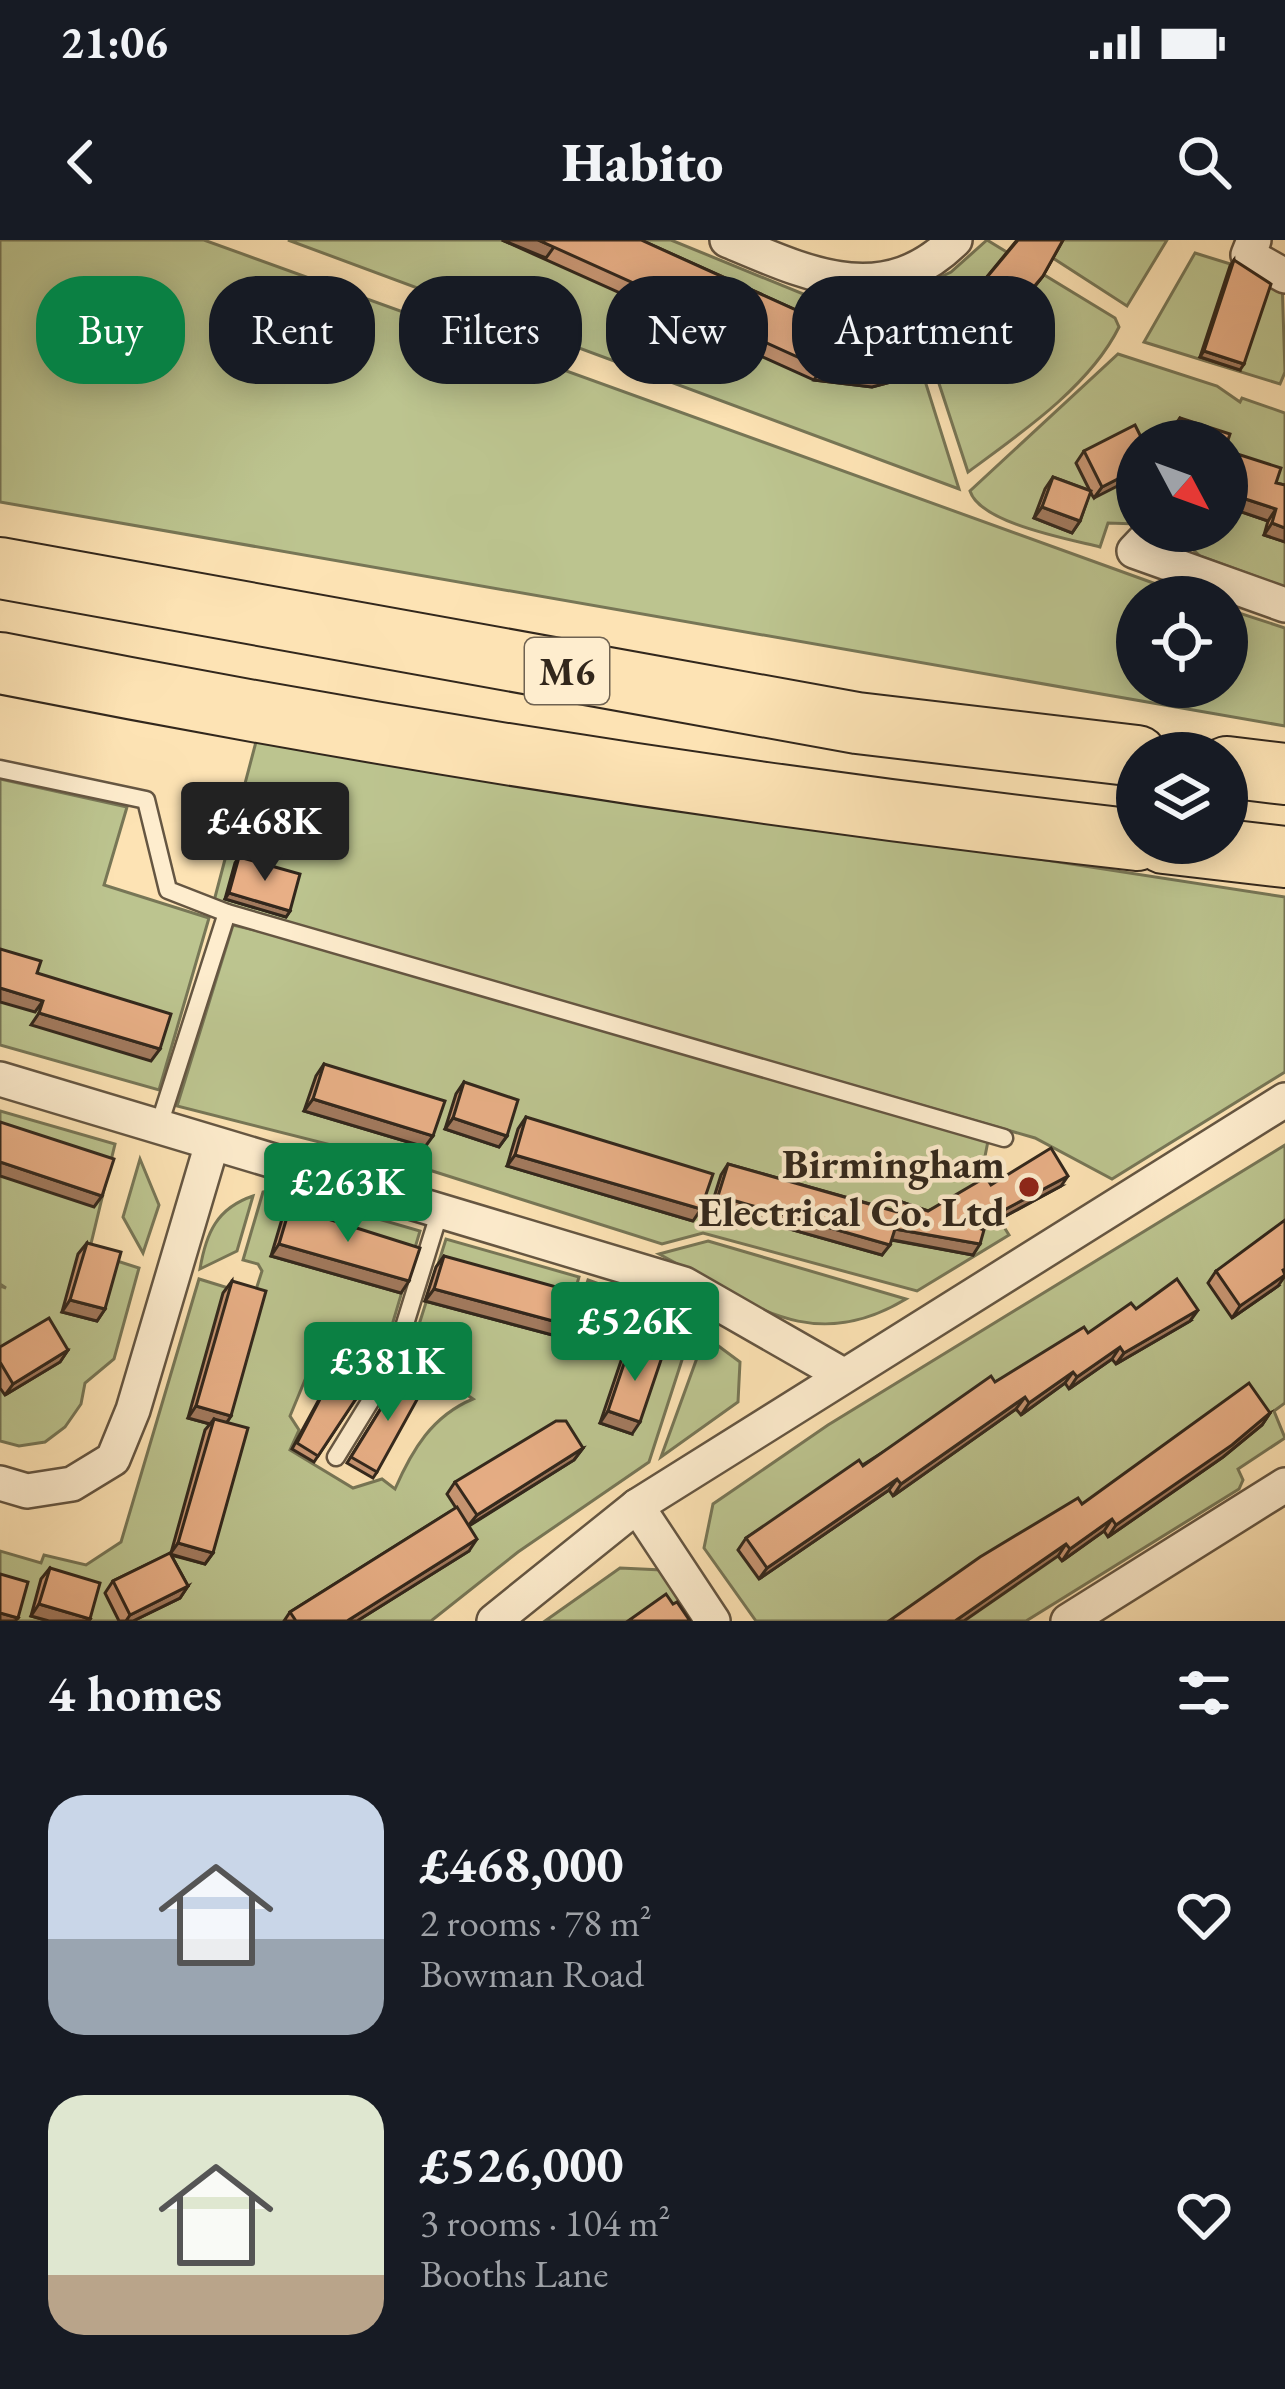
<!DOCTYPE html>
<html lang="en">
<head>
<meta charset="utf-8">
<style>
  :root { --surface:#171b24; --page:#242831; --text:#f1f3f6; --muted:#9ea1a6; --accent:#0b8043 }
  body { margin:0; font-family:"EB Garamond",serif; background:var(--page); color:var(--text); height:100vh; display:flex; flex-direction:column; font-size:45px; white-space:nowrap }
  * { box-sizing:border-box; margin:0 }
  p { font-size:39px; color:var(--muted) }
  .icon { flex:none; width:66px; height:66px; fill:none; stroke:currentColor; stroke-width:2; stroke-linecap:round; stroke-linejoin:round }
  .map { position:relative; height:1381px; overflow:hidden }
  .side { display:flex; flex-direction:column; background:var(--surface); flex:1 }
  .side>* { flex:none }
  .top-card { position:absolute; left:36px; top:36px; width:1215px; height:108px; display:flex; gap:24px }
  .needle { width:78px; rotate:131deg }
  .fabs { position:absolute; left:1116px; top:180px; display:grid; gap:24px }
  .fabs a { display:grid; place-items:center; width:132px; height:132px; border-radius:50%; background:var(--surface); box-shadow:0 6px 30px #0003; font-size:60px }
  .price { position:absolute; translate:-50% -102px; padding:0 27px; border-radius:12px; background:var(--accent); color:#fff; font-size:39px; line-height:78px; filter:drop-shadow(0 3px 6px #0008) }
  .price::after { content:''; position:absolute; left:50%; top:72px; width:36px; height:27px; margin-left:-18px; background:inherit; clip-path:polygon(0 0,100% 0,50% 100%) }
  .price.active { background:#222; color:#fff }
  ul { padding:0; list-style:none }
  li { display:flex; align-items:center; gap:36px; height:300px; padding:0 48px }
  li span { display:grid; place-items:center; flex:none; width:336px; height:240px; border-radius:36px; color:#555 }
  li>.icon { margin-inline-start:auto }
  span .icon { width:144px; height:144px; fill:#fffc; stroke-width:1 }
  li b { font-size:51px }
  h2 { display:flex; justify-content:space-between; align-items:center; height:144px; padding:0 48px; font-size:51px }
  .chip { padding:0 42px; border-radius:48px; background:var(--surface); box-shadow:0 6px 30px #0003; font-size:42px; line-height:108px }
  .chip.active { background:var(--accent); color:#fff }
  .status { display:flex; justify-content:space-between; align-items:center; height:84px; padding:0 60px; background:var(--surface); direction:ltr }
  .status svg { height:33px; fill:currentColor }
  header { display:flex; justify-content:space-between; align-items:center; height:156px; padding:0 48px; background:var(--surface); font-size:54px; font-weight:800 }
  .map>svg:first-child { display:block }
  .green { fill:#bcc48f; stroke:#777656; stroke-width:3 }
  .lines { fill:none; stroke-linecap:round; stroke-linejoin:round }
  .lane-casing { stroke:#655642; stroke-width:21 }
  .street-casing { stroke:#655642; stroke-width:38 }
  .highway-casing { stroke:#32271c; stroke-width:64 }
  .lane { stroke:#feedce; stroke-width:16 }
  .street { stroke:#feedce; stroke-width:33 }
  .highway { stroke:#fde3b4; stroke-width:60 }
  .wall { fill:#c89673; stroke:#32271c; stroke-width:3 }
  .shaded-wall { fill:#a27a5e; stroke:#32271c; stroke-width:3 }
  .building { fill:#e8af86; stroke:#32271c; stroke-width:3 }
  .poi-dot { fill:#8f2418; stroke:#feedce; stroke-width:4.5 }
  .labels { text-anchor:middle; stroke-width:9; stroke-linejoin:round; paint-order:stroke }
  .shield { fill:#feedce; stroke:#6f6251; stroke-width:3 }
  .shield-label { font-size:39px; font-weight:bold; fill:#32271c }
  .poi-label { font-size:42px; font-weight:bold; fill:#32271c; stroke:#feedce; text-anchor:end }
</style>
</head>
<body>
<div class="status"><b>21:06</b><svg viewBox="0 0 49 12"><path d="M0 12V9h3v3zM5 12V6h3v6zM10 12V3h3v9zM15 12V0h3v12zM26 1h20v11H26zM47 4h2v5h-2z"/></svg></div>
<header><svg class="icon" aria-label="back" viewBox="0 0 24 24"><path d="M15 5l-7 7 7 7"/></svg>Habito<svg class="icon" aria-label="search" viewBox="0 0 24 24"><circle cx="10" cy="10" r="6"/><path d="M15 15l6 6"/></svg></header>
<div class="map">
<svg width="1285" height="1381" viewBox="0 0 1285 1381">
  <rect width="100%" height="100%" fill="#fde3b4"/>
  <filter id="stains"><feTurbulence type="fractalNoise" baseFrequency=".00167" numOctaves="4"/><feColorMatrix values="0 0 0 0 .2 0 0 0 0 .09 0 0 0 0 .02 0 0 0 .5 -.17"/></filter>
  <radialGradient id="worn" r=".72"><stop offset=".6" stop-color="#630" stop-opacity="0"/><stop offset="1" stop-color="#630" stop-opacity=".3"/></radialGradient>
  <!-- green -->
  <g class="green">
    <polygon points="0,0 204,0 1192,357 1137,357 1137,447 1227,447 1227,369 1285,388 1285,486 0,262"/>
    <polygon points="288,0 671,0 830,65 899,58 959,249"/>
    <path d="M 987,0 L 1115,78 L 1119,87 C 1090,146 1020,194 968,232 L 909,52 L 951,32 Z"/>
    <polygon points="1025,0 1167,0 1127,66"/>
    <polygon points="1195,13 1282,40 1285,132 1280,144 1144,102"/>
    <path d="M 1118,114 L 1217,146 L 1240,162 L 1242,158 L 1285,173 L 1285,347 L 1200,316 L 1185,302 L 1184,291 L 1227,291 L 1227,201 L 1137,201 L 1137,284 L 1108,283 L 1100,307 C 1068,299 980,283 970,251 Z"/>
    <polygon points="257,498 1285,657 1285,832 1112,939 1035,898 214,661"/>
    <polygon points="0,539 127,567 104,645 209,678 159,850 0,805"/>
    <polygon points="233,685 345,711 988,901 979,947 1009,995 917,1051 703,993 662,1004 426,929 177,866"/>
    <polygon points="0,871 115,904 89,1012 139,1028 114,1119 85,1143 81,1164 65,1187 45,1202 19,1206 0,1201 0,1046 6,1048 0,1044"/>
    <polygon points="1285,905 1285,1163 1274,1171 1285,1198 1238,1229 1243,1240 1239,1249 1026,1381 756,1381 704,1308 713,1264 828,1185"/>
    <polygon points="140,919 159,965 143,1013 123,977"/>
    <path d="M 275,949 L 420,991 L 382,1119 L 326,1104 L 317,1111 L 290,1176 L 299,1190 L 290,1210 L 353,1248 L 382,1239 L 395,1249 C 412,1210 432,1176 473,1159 L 442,1138 L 405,1129 L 446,999 L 579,1037 L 561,1100 L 652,1127 L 632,1118 L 651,1068 L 692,1089 L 649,1222 L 518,1312 L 431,1381 L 0,1381 L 0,1311 L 41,1323 L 44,1315 L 86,1325 L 121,1302 L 199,1039 L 254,1056 L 262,1031 L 258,1024 L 243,1020 L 263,952 Z"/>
    <path d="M 253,956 L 237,1011 L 200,1029 C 206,993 217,968 253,956 Z"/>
    <path d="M 708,1001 L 906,1059 C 808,1118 747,1060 659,1014 Z"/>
    <polygon points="588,1040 624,1053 603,1109 569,1099"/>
    <polygon points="705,1096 740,1122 738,1162 661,1217"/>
    <polygon points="620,1328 662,1330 697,1381 545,1381"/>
  </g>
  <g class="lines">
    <defs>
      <g id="lane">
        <polyline points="0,529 146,560 168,650 227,673 1004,898"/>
        <polyline points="159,885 227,673"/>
        <polyline points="336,1217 392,1126 439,974"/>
      </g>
      <g id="street">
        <path d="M 727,0 C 808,34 883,71 955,0"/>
        <polyline points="1254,0 1248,15 1285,36"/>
        <polyline points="1153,291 1134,311 1285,365"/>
        <polyline points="0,839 684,1044 843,1135"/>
        <polyline points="0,1243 27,1251 72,1244 113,1219 133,1170 211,907"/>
        <polyline points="637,1266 713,1381"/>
        <polyline points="494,1381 637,1266 1285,860"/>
        <polyline points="1068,1381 1285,1245"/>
      </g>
      <g id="highway">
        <polyline points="0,328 857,483 1137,516"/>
        <path d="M 0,423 C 377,498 755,557 1137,600"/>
        <polyline points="1227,527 1285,534"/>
        <polyline points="1164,603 1285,617"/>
      </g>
    </defs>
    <!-- lane casing -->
    <use href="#lane" class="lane-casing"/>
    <!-- street casing -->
    <use href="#street" class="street-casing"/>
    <!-- highway casing -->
    <use href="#highway" class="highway-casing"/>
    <!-- lane -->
    <use href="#lane" class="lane"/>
    <!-- street -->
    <use href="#street" class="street"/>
    <!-- highway -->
    <use href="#highway" class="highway"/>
  </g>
  <!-- wall -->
  <g class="wall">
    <polygon points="502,0 641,0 836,88 885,94 913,85 977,49 1017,0 1063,0 1043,36 1003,86 921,134 872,147 814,140"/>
    <polygon points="1234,20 1240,130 1200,117 1230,26"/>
    <polygon points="1180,178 1227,201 1168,201 1171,190"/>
    <polygon points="1143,201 1094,258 1090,252 1080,281 1072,293 1034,278 1045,249 1053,237 1090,251 1076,223 1084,211"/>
    <polygon points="1231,212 1276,243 1285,245 1285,302 1264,295 1268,281 1227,267 1227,217"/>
    <polygon points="239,617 290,671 286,677 225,659 235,623"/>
    <polygon points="324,824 425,907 304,871 316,836"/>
    <polygon points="464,842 507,896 499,907 445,889 456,854"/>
    <polygon points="526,877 693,981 507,926 518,889"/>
    <polygon points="728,924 895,971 902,962 928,971 991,945 1061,946 982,989 973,1015 891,1000 882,1015 711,967 721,935"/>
    <polygon points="290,967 401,1053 271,1016 282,979"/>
    <polygon points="87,1003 105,1069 97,1081 62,1072 78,1014"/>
    <polygon points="444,1016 568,1085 560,1097 425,1061 436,1027"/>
    <polygon points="1216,1031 1278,1046 1232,1078 1208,1043"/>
    <polygon points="232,1041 231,1176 227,1182 213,1313 205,1324 171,1315 188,1346 180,1358 133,1381 119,1381 105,1353 113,1341 171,1313 205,1190 210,1184 188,1178 223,1053"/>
    <polygon points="1136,1069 1190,1081 1116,1124 1112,1119 1069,1149 1065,1143 1021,1175 1016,1169 893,1256 889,1250 759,1339 738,1310 746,1298 995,1142"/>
    <polygon points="630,1106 632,1194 600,1183 622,1118"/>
    <polygon points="0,1107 68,1110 60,1122 5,1155 0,1148"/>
    <polygon points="341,1119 371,1136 314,1222 292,1209"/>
    <polygon points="401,1136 377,1232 373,1238 347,1223"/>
    <polygon points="1270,1173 1262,1185 1223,1217 1108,1297 1104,1291 1062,1321 1058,1316 1082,1264"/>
    <polygon points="583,1208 574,1220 469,1286 469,1311 357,1381 284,1381 290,1372 456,1268 447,1254 455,1242"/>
    <polygon points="50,1328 90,1379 88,1381 49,1381 31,1376 41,1339"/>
  </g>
  <!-- shaded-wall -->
  <g class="shaded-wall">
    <polygon points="502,0 538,0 554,7 546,18"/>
    <polygon points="1043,36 1003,86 921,134 872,147 814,140 822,128"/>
    <polygon points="1204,111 1244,124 1240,130 1200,117"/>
    <polygon points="1137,229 1137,236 1094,258 1102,247"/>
    <polygon points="1227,253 1276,269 1268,281 1227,267"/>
    <polygon points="1042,267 1080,281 1072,293 1034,278"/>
    <polygon points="1272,283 1285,288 1285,302 1264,295"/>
    <polygon points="229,653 290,671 286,677 225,659"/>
    <polygon points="0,748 43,761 35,772 0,762"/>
    <polygon points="39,773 160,809 151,821 31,785"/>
    <polygon points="313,859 433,896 425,907 304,871"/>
    <polygon points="453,878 507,896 499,907 445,889"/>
    <polygon points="515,915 701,969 693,981 507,926"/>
    <polygon points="0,922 102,956 94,967 0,936"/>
    <polygon points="1068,936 1061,946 966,997 974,986"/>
    <polygon points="718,956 890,1005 882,1015 711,967"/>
    <polygon points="895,989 980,1004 973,1015 888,999"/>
    <polygon points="279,1004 409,1041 401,1053 271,1016"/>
    <polygon points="1285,1029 1285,1036 1278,1046 1232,1078 1240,1066"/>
    <polygon points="434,1049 568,1085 560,1097 425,1061"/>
    <polygon points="70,1060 105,1069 97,1081 62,1072"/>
    <polygon points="1198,1070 1190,1081 1116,1124 1124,1113"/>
    <polygon points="1120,1107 1112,1119 1069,1149 1077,1137"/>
    <polygon points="68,1110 60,1122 5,1155 13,1144"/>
    <polygon points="1073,1132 1065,1143 1021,1175 1029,1163"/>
    <polygon points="1025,1157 1016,1169 893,1256 901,1244"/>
    <polygon points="196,1166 231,1176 223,1188 214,1179 210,1184 188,1178"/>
    <polygon points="608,1171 640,1182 632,1194 600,1183"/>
    <polygon points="1270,1173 1262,1185 1223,1217 1108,1297 1116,1285"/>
    <polygon points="583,1208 574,1220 468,1286 477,1275"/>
    <polygon points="897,1239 889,1250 759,1339 767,1328"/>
    <polygon points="1112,1279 1104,1291 1062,1321 1070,1309"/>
    <polygon points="477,1299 469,1311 357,1381 347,1381"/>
    <polygon points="178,1303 213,1313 205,1324 170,1314"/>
    <polygon points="1066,1304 1058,1316 964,1381 955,1381"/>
    <polygon points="188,1346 180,1358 133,1381 126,1381 130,1375"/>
    <polygon points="39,1364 90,1379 88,1381 49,1381 31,1376"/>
    <polygon points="0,1373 18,1378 15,1381 0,1381"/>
  </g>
  <!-- building -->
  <g class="building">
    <polygon points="538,0 641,0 836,88 885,94 913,85 977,49 1018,0 1063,0 1043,36 1011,74 929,122 880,135 822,128"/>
    <polygon points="1234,20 1271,44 1244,124 1204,111"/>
    <polygon points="1180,178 1230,194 1227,203 1227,201 1172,201"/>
    <polygon points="1135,185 1143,201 1137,201 1137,229 1102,247 1084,211"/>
    <polygon points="1231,212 1281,228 1276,243 1285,245 1285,288 1272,283 1276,269 1227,253 1227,223"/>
    <polygon points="1053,237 1091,251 1080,281 1042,267"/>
    <polygon points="239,617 300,634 290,671 229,653"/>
    <polygon points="0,709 41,721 37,733 171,774 160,809 39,773 43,761 0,748"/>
    <polygon points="324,824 445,861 433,896 313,859"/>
    <polygon points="464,842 518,860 507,896 453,878"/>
    <polygon points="526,877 713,934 701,969 515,915"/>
    <polygon points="0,882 114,919 102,956 0,922"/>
    <polygon points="1051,908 1068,936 974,986 984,990 980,1004 895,989 890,1005 718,956 728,924 897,972 902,962 928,971 986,937 991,945"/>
    <polygon points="290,967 420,1008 409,1041 279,1004"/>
    <polygon points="1285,980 1285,1029 1283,1030 1285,1035 1240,1066 1216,1031"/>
    <polygon points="87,1003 121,1012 105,1069 70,1060"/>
    <polygon points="444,1016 578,1053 568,1085 434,1049"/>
    <polygon points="1177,1039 1198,1070 1124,1113 1120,1107 1077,1137 1073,1132 1029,1163 1025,1157 901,1244 897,1239 767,1328 746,1298 859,1220 863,1226 991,1136 995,1142 1084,1087 1088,1093 1131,1063 1136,1069"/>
    <polygon points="232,1041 266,1051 231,1176 196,1166"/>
    <polygon points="49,1078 68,1110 13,1144 0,1122 0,1107"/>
    <polygon points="630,1106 662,1117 640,1182 608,1171"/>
    <polygon points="341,1119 371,1136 318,1216 297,1203"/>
    <polygon points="401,1136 424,1147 377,1232 351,1217"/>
    <polygon points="1249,1143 1270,1173 1232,1205 1116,1285 1112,1279 1070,1309 1066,1304 955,1381 889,1381 980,1317 1078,1258 1082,1264"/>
    <polygon points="214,1179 248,1188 213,1313 178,1303"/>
    <polygon points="556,1181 566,1181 583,1208 477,1275 455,1242"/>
    <polygon points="457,1267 477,1299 347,1381 296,1381 290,1372"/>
    <polygon points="170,1313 188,1346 130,1375 113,1341"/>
    <polygon points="50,1328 100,1343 90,1379 39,1364"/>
    <polygon points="0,1334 28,1342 18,1378 0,1373"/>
    <polygon points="666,1354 673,1364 677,1362 690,1381 628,1381"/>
  </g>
  <!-- markers -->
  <circle class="poi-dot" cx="1029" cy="947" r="12"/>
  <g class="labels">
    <!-- shield labels -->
    <rect class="shield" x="525" y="398" width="84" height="66" rx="9"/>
    <g class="shield-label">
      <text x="567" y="445">M6</text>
    </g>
    <!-- poi labels -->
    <g class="poi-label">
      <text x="1005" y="938">Birmingham<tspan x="1005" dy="48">Electrical Co. Ltd</tspan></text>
    </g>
  </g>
  <rect width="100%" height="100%" filter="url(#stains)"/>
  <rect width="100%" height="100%" fill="url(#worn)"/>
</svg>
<div class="fabs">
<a><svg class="needle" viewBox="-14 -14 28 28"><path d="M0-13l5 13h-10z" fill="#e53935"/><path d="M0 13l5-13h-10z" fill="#9ea1a6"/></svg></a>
<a><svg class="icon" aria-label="locate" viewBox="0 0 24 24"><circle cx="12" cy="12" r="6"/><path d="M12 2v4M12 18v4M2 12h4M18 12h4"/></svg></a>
<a><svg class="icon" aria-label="layers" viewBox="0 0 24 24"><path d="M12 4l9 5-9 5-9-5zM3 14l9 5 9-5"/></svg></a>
</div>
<b class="price active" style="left:265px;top:644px">£468K</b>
<b class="price" style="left:348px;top:1005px">£263K</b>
<b class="price" style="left:635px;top:1144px">£526K</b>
<b class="price" style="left:388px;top:1184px">£381K</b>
<div class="top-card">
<a class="chip active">Buy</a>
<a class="chip">Rent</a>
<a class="chip">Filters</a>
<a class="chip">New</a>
<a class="chip">Apartment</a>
</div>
</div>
<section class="side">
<h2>4 homes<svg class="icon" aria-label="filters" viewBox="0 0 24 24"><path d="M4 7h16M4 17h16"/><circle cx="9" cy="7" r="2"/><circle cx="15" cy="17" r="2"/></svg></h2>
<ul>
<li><span style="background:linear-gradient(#c9d6e8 60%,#9aa5b1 0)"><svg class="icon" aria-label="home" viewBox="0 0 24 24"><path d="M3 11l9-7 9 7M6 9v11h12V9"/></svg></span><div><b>£468,000</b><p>2 rooms · 78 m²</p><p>Bowman Road</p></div><svg class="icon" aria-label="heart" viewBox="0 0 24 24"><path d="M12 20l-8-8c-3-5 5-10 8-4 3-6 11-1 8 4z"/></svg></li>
<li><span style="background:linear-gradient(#dfe7d0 75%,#b9a48a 0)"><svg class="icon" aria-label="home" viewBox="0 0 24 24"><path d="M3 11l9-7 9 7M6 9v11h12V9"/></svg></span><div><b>£526,000</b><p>3 rooms · 104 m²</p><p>Booths Lane</p></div><svg class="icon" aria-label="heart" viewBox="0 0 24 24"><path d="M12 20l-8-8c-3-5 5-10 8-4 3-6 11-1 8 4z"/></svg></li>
</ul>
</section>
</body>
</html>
